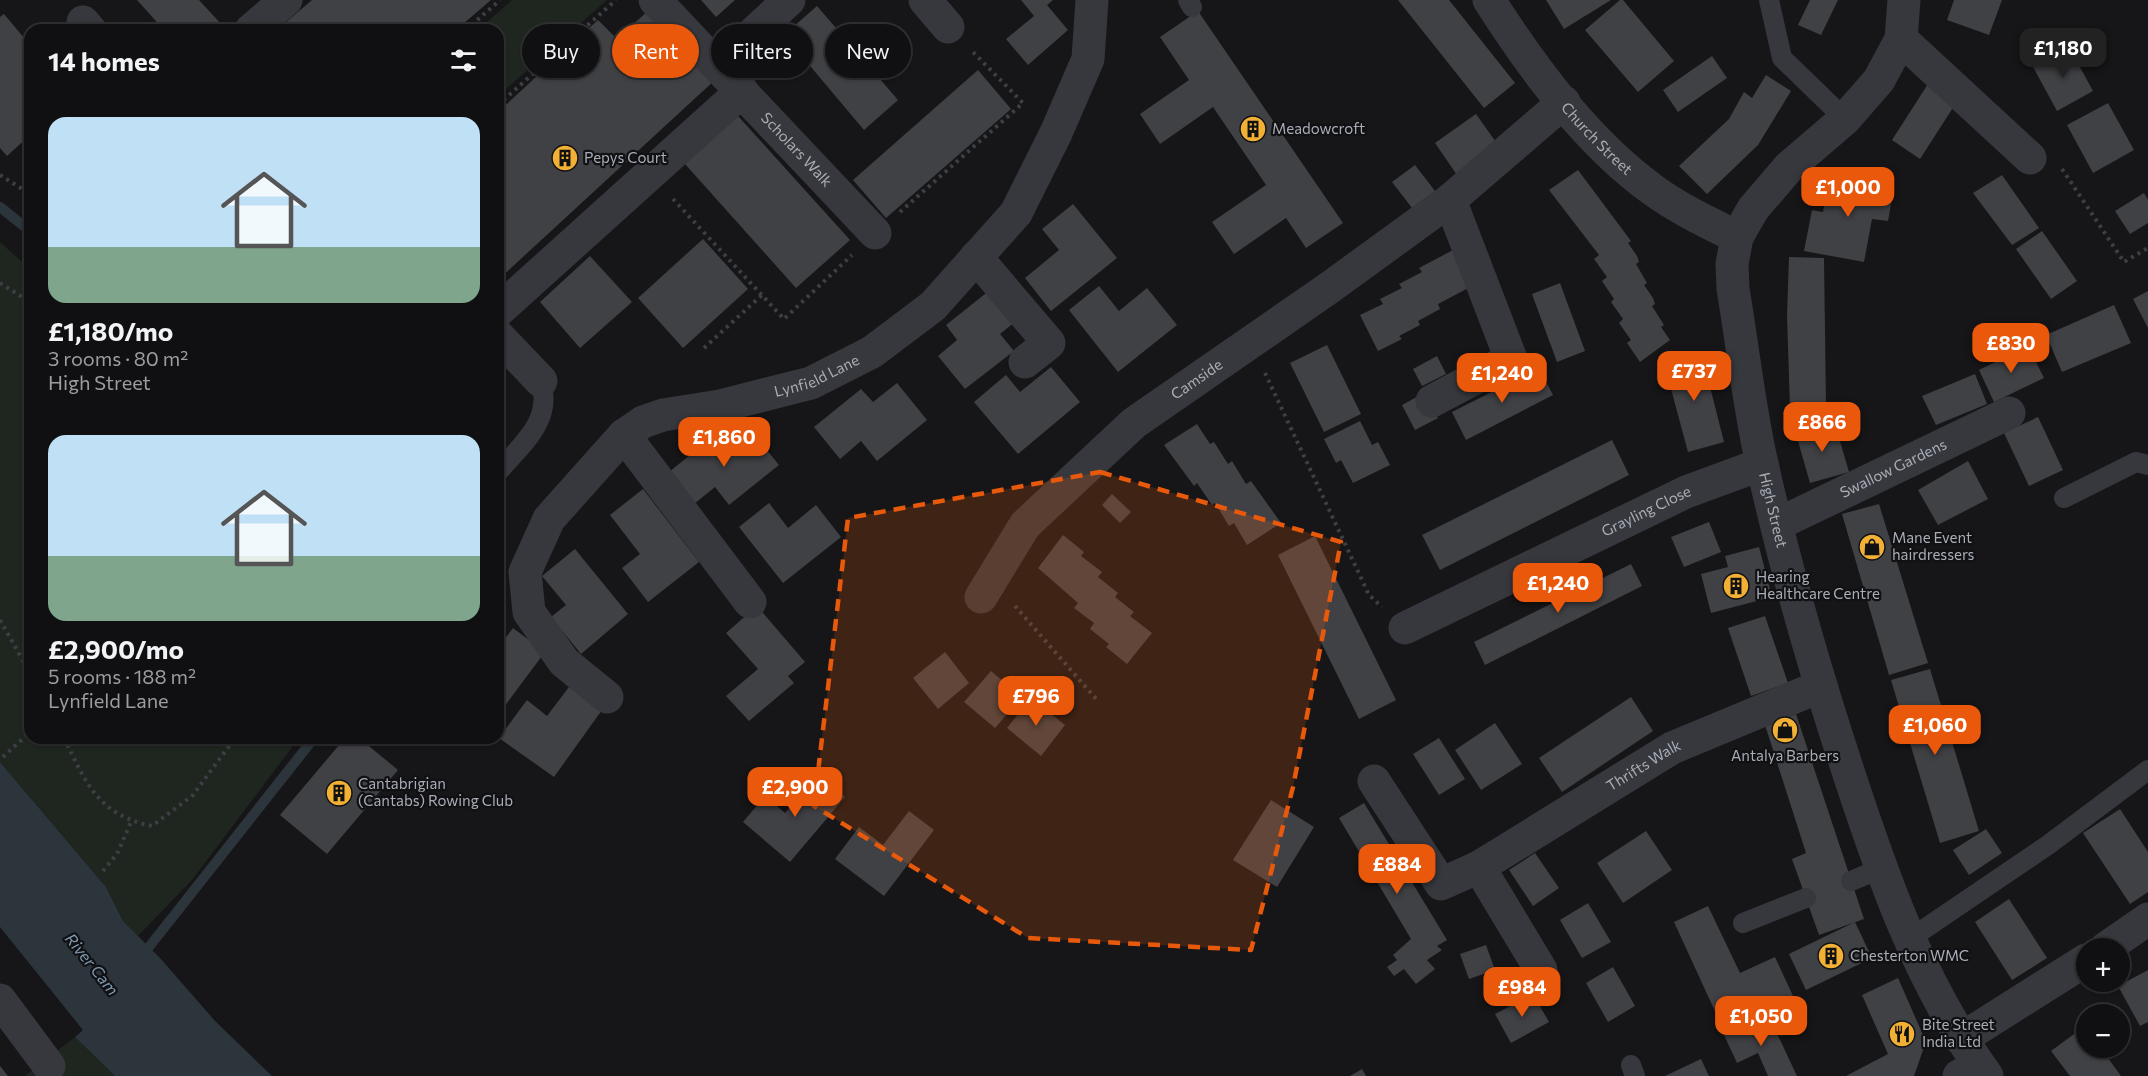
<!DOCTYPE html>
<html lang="en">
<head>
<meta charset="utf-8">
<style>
  :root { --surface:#101012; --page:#1e1e20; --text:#f1f3f6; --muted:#9c9d9f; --line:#303032; --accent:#ea580c }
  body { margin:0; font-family:Commissioner,sans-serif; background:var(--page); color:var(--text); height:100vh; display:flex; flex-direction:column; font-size:22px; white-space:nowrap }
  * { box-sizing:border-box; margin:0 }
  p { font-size:20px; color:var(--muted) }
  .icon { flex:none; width:33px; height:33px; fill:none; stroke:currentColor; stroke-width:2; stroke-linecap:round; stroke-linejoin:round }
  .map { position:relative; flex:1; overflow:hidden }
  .details { position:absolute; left:24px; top:24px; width:480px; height:720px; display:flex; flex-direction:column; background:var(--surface); border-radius:18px; box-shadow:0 2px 4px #0004,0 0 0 2px var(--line) }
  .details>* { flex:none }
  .top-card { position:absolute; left:522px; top:24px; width:570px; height:54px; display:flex; gap:12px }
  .buttons { position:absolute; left:2076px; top:938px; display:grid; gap:12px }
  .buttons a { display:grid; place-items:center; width:54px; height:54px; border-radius:50%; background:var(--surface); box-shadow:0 2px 4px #0004,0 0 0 2px var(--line); font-size:30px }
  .price { position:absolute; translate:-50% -51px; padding:0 14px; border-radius:12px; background:var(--accent); color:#fff; font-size:20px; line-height:39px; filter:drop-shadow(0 2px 3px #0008) }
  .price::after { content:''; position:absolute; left:50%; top:36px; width:18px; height:14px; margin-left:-9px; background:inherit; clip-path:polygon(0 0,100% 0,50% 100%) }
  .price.selected { background:#222; color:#fff }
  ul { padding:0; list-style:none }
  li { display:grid; align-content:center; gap:12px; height:318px; padding:0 24px }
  li span { display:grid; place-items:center; height:186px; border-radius:18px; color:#555 }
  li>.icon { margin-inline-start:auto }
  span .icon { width:108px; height:108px; fill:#fffc; stroke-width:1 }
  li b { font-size:26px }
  h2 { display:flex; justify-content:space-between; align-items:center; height:72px; padding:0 24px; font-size:26px }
  .pill { padding:0 21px; border-radius:27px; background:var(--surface); box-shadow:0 2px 4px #0004,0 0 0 2px var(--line); font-size:21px; line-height:54px }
  .pill.selected { background:var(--accent); color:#fff }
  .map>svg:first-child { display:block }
  .green { fill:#1e261f }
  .water { fill:#2c353c }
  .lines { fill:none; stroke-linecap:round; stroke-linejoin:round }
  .stream { stroke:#2c353c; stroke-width:10 }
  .building { fill:#404145 }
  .path { stroke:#3d3f44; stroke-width:4; stroke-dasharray:3 4.5; stroke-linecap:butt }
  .service { stroke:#37383d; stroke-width:20 }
  .minor { stroke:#37383d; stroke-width:33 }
  .tertiary { stroke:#37383d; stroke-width:33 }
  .marked { fill:#e8590c; fill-opacity:0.2; stroke:#e8590c; stroke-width:4.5; stroke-dasharray:12 8; stroke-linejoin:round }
  .labels { text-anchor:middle; stroke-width:4.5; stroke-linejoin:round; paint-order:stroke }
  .poi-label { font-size:15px; fill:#a8adb8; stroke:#111113; text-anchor:start }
  .street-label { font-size:15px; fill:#a8adb8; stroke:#111113 }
  .water-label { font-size:16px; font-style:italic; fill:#7f9bb3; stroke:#111113 }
</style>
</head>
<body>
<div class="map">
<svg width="2148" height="1076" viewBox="0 0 2148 1076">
  <rect width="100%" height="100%" fill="#161618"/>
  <!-- green -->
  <g class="green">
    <polygon points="512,0 607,0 498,96 498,30 478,30"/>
    <polygon points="0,242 30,269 30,738 299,738 192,880 138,936 123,921 106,887 0,762"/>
    <polygon points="75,1037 115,1076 25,1076"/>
  </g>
  <!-- water -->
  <polygon class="water" points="0,762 106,887 123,921 160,958 215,1021 272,1076 115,1076 75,1037 83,1030 0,927"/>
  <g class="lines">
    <!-- stream -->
    <g class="stream">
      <polyline points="0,207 30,231"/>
      <polyline points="149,947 314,738"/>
    </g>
  </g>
  <!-- building -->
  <g class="building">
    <polygon points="137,0 199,0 222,25 216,30 164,30"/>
    <polygon points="312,0 491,0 456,30 277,30"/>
    <polygon points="701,0 735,0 716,17"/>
    <polygon points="1021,0 1053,0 1047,5 1068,30 1028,65 1006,39 1034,16"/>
    <polygon points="1398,0 1449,0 1515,83 1484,108"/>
    <polygon points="1546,0 1611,0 1564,29"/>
    <polygon points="1620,0 1623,0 1674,61 1638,92 1585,30"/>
    <polygon points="1810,0 1838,0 1821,35 1798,25"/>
    <polygon points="1954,0 2002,0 1989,35 1947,20"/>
    <polygon points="817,6 898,100 864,130 784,35"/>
    <polygon points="651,8 716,79 498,280 498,112 598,20 617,39"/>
    <polygon points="1198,11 1343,223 1306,248 1286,218 1234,254 1212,222 1266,185 1213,107 1160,144 1140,114 1189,80 1160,37"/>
    <polygon points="4,14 30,45 30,135 7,156 0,148 0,17"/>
    <polygon points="2069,47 2093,91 2057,111 2033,67"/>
    <polygon points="1712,56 1727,78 1678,112 1663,90"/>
    <polygon points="978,70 1011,109 886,218 853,180"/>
    <polygon points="1766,75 1791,91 1758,145 1707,194 1679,166 1729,119 1744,92 1752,98"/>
    <polygon points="1928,84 1956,103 1920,159 1892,140"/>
    <polygon points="2108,103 2134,150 2093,173 2067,125"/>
    <polygon points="1476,114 1498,145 1457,175 1435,143"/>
    <polygon points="738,116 850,240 796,288 685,164"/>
    <polygon points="1415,165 1435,191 1412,208 1392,182"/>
    <polygon points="1578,170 1631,241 1628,243 1637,256 1639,262 1636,264 1647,283 1644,285 1653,298 1655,304 1652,306 1664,325 1661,327 1670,340 1640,362 1627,343 1631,340 1619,323 1623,319 1611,302 1614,299 1602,281 1607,277 1594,259 1599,255 1549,190"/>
    <polygon points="1830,175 1894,187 1888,221 1872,219 1864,262 1804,251 1812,210 1823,212"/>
    <polygon points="2002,175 2039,228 2012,245 1973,193"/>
    <polygon points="2144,193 2148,200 2148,223 2130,234 2115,211"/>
    <polygon points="1073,204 1117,258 1051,311 1025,278 1059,250 1042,229"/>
    <polygon points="2042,231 2077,281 2051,299 2016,249"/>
    <polygon points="703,239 748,289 683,348 638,298"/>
    <polygon points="1455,249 1474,285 1438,304 1440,309 1418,321 1420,325 1399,336 1402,339 1378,351 1360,315 1383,304 1380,299 1402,288 1399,284 1422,272 1419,268"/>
    <polygon points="590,256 632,302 580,348 540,302"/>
    <polygon points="1789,257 1824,258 1826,407 1790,408 1787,316"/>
    <polygon points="1560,283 1585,351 1557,362 1532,294"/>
    <polygon points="995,286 1020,318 1000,334 1014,351 965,389 938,356 957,340 946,325"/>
    <polygon points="1099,286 1119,311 1147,288 1177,325 1118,372 1069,310"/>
    <polygon points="2148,291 2148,328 2133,299"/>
    <polygon points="2114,305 2131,343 2062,372 2046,335"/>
    <polygon points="1327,345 1361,414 1324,432 1290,363"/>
    <polygon points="2028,346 2044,378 1994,402 1979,370"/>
    <polygon points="1701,351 1724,442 1688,452 1664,363"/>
    <polygon points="1437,356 1446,374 1422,386 1413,369"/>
    <polygon points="1051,367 1080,402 1018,454 974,402 1006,375 1020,392"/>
    <polygon points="1539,368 1553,395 1466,440 1452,412"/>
    <polygon points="1975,374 1987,404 1936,425 1922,396"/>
    <polygon points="897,383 927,420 877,461 861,441 840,459 814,427 861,389 873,402"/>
    <polygon points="1424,393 1438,418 1415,430 1402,405"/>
    <polygon points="2038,417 2063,470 2029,486 2004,433"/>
    <polygon points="1360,421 1372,445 1378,442 1390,465 1353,483 1341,460 1336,463 1324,439"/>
    <polygon points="1197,424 1210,444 1214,442 1228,464 1232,461 1246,484 1251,481 1281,523 1247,545 1234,523 1229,526 1215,503 1212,505 1197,483 1194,486 1164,445"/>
    <polygon points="1835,424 1849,472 1810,483 1796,434"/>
    <polygon points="750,429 779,465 729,505 715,487 694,504 669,472 716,434 727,447"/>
    <polygon points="1612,440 1629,475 1440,570 1422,535"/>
    <polygon points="1968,461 1988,499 1938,525 1918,490"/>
    <polygon points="643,489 699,562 648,602 622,568 640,554 610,515"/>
    <polygon points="1112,494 1131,512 1120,523 1102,505"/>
    <polygon points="769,503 788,528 816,505 841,537 783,583 739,527"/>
    <polygon points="1879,504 1928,663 1889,675 1842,514"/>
    <polygon points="1709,522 1721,552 1684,567 1671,537"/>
    <polygon points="1063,535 1084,552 1081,556 1102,572 1098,577 1118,593 1115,597 1134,612 1130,616 1152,633 1127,664 1106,647 1109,644 1090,629 1094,623 1074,608 1078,603 1038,568"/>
    <polygon points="1315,536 1396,700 1359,719 1278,555"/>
    <polygon points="1759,547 1772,597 1711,613 1701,574 1728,567 1725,556"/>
    <polygon points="575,549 628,614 581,654 551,617 566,605 542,576"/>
    <polygon points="1631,564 1642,586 1485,665 1474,642"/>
    <polygon points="757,606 805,662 788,676 794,683 749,721 726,696 758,669 726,633"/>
    <polygon points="1765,616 1788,683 1751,696 1728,628"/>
    <polygon points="513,628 545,652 498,715 498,648"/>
    <polygon points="945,652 969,683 938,709 913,678"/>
    <polygon points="1930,669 1979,831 1940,843 1891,680"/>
    <polygon points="991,671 1022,697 995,728 964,702"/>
    <polygon points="569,687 602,710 554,777 499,738 527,700 547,716"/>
    <polygon points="1631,697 1653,731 1562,792 1539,758"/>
    <polygon points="1031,698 1065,725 1041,756 1007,728"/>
    <polygon points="1796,714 1864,919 1819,935 1792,859 1806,853 1765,725"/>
    <polygon points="1495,723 1522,764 1481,790 1455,750"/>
    <polygon points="345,738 359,738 398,770 327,854 280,815"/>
    <polygon points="1439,738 1465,779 1439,795 1413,754"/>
    <polygon points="818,774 845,797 790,862 743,822 765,796 785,813"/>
    <polygon points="1271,800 1314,827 1277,887 1233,860"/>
    <polygon points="1364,803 1447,940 1437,946 1442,950 1427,960 1435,969 1416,984 1404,969 1394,976 1387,967 1397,960 1393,955 1411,939 1339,818"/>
    <polygon points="2120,809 2148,852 2148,892 2130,904 2083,833"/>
    <polygon points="909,811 934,830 884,896 835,859 859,827 883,845"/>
    <polygon points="1986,829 2002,853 1969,875 1953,850"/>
    <polygon points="1646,831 1672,870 1623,903 1597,863"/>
    <polygon points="1535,853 1559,888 1533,906 1509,870"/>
    <polygon points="2009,899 2047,958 2012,980 1975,922"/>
    <polygon points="1588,903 1611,942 1582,958 1560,920"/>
    <polygon points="1708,906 1740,973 1775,957 1806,1024 1781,1036 1769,1009 1724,1031 1674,922"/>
    <polygon points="1855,922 1872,958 1806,990 1789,954"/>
    <polygon points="1486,945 1495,970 1469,979 1460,954"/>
    <polygon points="1613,967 1635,1006 1608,1022 1586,983"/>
    <polygon points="2148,970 2148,1022 2140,1026 2118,986"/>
    <polygon points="1898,978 1923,1035 1923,1050 1914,1076 1846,1076 1888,1054 1862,995"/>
    <polygon points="1533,994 1549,1022 1511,1043 1495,1014"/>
    <polygon points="1768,1014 1797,1076 1768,1076 1758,1053 1737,1063 1724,1035"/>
    <polygon points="2085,1026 2086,1047 2100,1047 2121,1076 2070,1076 2051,1051"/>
    <polygon points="1701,1059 1709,1076 1665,1076"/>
    <polygon points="0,1066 8,1076 0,1076"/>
    <polygon points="1362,1069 1366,1076 1350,1076"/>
  </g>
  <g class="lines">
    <!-- path -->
    <g class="path">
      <polyline points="466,30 500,0"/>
      <polyline points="498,105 616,0"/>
      <polyline points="2062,169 2124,262 2148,248"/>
      <polyline points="0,175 30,194"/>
      <polyline points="673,199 784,319 852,255"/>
      <polyline points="900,212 1023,103 971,50"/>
      <polyline points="0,283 30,302"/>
      <polyline points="704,348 762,295"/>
      <polyline points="1265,373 1369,595 1382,607"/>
      <polyline points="1015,606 1097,700"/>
      <polyline points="0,620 30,673"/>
      <path d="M 64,738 C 86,783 98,815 152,826 L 193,795 L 235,738"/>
      <polyline points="3,757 30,732"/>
      <polyline points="103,871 117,854 131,822"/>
    </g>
    <!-- service -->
    <g class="service">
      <polyline points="1188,0 1192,7"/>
      <polyline points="1769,0 1782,58 1845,119"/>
      <path d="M 498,472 C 522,444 553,421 541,381"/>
      <polyline points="2064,498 2136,462 2148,465"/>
      <polyline points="1851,881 1880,869"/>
      <polyline points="1743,923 1806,898"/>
      <polyline points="1908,940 2048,845 2148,770"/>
      <polyline points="1631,1065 1635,1076"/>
    </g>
    <!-- minor -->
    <g class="minor">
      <path id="s1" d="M 655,0 L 875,233"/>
      <polyline points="925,0 948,27"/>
      <path id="s2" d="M 1489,0 C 1533,69 1587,142 1653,190 C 1679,209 1709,223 1737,237"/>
      <polyline points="83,22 90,30"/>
      <polyline points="251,30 286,0"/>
      <polyline points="1901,39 2030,158"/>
      <polyline points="718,66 789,0"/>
      <polyline points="976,257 1049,343 1025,362"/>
      <polyline points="498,311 742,91"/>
      <polyline points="498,336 541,381"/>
      <polyline points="1432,401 1511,359 1450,200"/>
      <polyline points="624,435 750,602"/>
      <path id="s3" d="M 1778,524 L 2009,413"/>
      <path id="s4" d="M 981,597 L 1025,525 L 1134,423 L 1329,288 L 1450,200 L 1564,102"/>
      <path id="s5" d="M 1405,628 L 1686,492 L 1762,464"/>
      <path id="s6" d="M 607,697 L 564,662 L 529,612 L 525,572 L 549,519 L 624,435 L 643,422 L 663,415 L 720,406 L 811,383 L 872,352 L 933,306 L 1016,213 L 1056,133 L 1088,59 L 1092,0"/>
      <path id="s7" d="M 1374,781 L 1441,884 L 1479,867 L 1672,748 L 1821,686"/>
      <polyline points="1479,867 1541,970"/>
      <polyline points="2106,948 2148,919"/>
      <polyline points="0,1000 49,1066"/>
      <polyline points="1961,1039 2086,960"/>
      <polyline points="1959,1076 1979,1065"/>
    </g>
    <!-- tertiary -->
    <path class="tertiary" id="s8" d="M 1904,0 L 1901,39 L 1879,80 L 1845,119 L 1789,167 L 1753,209 L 1737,237 L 1732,264 L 1733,289 C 1742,342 1748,397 1759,450 C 1782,557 1813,664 1847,768 C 1883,878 1919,982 1987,1076"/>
  </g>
  <!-- marked area -->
  <path class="marked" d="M 1100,472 L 1341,542 L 1293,787 L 1251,950 L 1028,938 L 814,806 L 848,518 Z"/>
  <!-- icons -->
  <defs>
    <symbol id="building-disc" viewBox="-11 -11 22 22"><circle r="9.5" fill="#f2b134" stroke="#111113"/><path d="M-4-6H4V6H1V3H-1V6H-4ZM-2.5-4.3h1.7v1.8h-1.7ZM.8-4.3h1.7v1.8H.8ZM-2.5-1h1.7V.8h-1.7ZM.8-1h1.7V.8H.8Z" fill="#111"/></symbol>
    <symbol id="shop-disc" viewBox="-11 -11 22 22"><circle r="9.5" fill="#f2b134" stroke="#111113"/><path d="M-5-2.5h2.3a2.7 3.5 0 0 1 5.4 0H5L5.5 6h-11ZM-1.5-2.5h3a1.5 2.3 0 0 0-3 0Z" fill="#111"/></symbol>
    <symbol id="restaurant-disc" viewBox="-11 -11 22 22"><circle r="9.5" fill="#f2b134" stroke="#111113"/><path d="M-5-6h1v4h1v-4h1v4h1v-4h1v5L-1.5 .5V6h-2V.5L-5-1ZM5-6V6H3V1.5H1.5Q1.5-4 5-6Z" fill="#111"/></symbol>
  </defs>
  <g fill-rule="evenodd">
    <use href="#building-disc" x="1238" y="114" width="30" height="30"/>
    <use href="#building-disc" x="550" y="143" width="30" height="30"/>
    <use href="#shop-disc" x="1857" y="532" width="30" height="30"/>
    <use href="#building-disc" x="1721" y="571" width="30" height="30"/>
    <use href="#shop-disc" x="1770" y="715" width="30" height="30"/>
    <use href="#building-disc" x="324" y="778" width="30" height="30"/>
    <use href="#building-disc" x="1816" y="941" width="30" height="30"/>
    <use href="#restaurant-disc" x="1887" y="1019" width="30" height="30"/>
  </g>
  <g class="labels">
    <!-- poi labels -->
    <g class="poi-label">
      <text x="1272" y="134">Meadowcroft</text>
      <text x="584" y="163">Pepys Court</text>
      <text x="1892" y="543">Mane Event<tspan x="1892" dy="17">hairdressers</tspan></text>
      <text x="1756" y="582">Hearing<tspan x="1756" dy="17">Healthcare Centre</tspan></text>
      <text x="1785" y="761" text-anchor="middle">Antalya Barbers</text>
      <text x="358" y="789">Cantabrigian<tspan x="358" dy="17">(Cantabs) Rowing Club</tspan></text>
      <text x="1850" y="961">Chesterton WMC</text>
      <text x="1922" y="1030">Bite Street<tspan x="1922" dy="17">India Ltd</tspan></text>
    </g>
    <!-- street labels -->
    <g class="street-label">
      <text dy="5" stroke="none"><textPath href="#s2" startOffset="176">Church Street</textPath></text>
      <text dy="5" stroke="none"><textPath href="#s1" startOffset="206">Scholars Walk</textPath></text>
      <text dy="5" stroke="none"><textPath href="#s6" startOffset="531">Lynfield Lane</textPath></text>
      <text dy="5" stroke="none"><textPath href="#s4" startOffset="310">Camside</textPath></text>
      <text dy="5" stroke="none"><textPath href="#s3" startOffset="128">Swallow Gardens</textPath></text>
      <text dy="5" stroke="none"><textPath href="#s8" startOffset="576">High Street</textPath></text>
      <text dy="5" stroke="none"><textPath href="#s5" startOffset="268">Grayling Close</textPath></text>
      <text dy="5" stroke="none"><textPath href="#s7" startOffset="358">Thrifts Walk</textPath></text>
    </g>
    <!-- water labels -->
    <g class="water-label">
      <text transform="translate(92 964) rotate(51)" y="6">River Cam</text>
    </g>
  </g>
</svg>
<div class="buttons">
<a>+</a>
<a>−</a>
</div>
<b class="price selected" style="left:2063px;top:79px">£1,180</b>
<b class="price" style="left:1848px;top:218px">£1,000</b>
<b class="price" style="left:2011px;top:374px">£830</b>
<b class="price" style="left:1694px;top:402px">£737</b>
<b class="price" style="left:1502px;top:404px">£1,240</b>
<b class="price" style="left:1822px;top:453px">£866</b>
<b class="price" style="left:724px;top:468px">£1,860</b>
<b class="price" style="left:1558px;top:614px">£1,240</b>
<b class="price" style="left:1036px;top:727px">£796</b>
<b class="price" style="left:1935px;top:756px">£1,060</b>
<b class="price" style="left:795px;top:818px">£2,900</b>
<b class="price" style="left:1397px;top:895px">£884</b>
<b class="price" style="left:1522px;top:1018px">£984</b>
<b class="price" style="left:1761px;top:1047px">£1,050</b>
<div class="top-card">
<a class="pill">Buy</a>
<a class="pill selected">Rent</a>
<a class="pill">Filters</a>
<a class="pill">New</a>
</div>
<section class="details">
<h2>14 homes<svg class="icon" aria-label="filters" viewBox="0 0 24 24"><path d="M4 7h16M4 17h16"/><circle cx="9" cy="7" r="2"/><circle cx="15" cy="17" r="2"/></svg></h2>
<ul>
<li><span style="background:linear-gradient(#bfe0f5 70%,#7fa58c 0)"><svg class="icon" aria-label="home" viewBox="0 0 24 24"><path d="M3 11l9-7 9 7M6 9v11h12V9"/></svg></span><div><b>£1,180/mo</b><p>3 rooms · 80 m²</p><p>High Street</p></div></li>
<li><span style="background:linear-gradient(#bfe0f5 65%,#7fa58c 0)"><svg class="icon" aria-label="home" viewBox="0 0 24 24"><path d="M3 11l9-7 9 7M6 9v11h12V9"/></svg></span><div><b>£2,900/mo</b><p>5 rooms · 188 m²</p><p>Lynfield Lane</p></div></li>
</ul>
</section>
</div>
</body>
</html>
